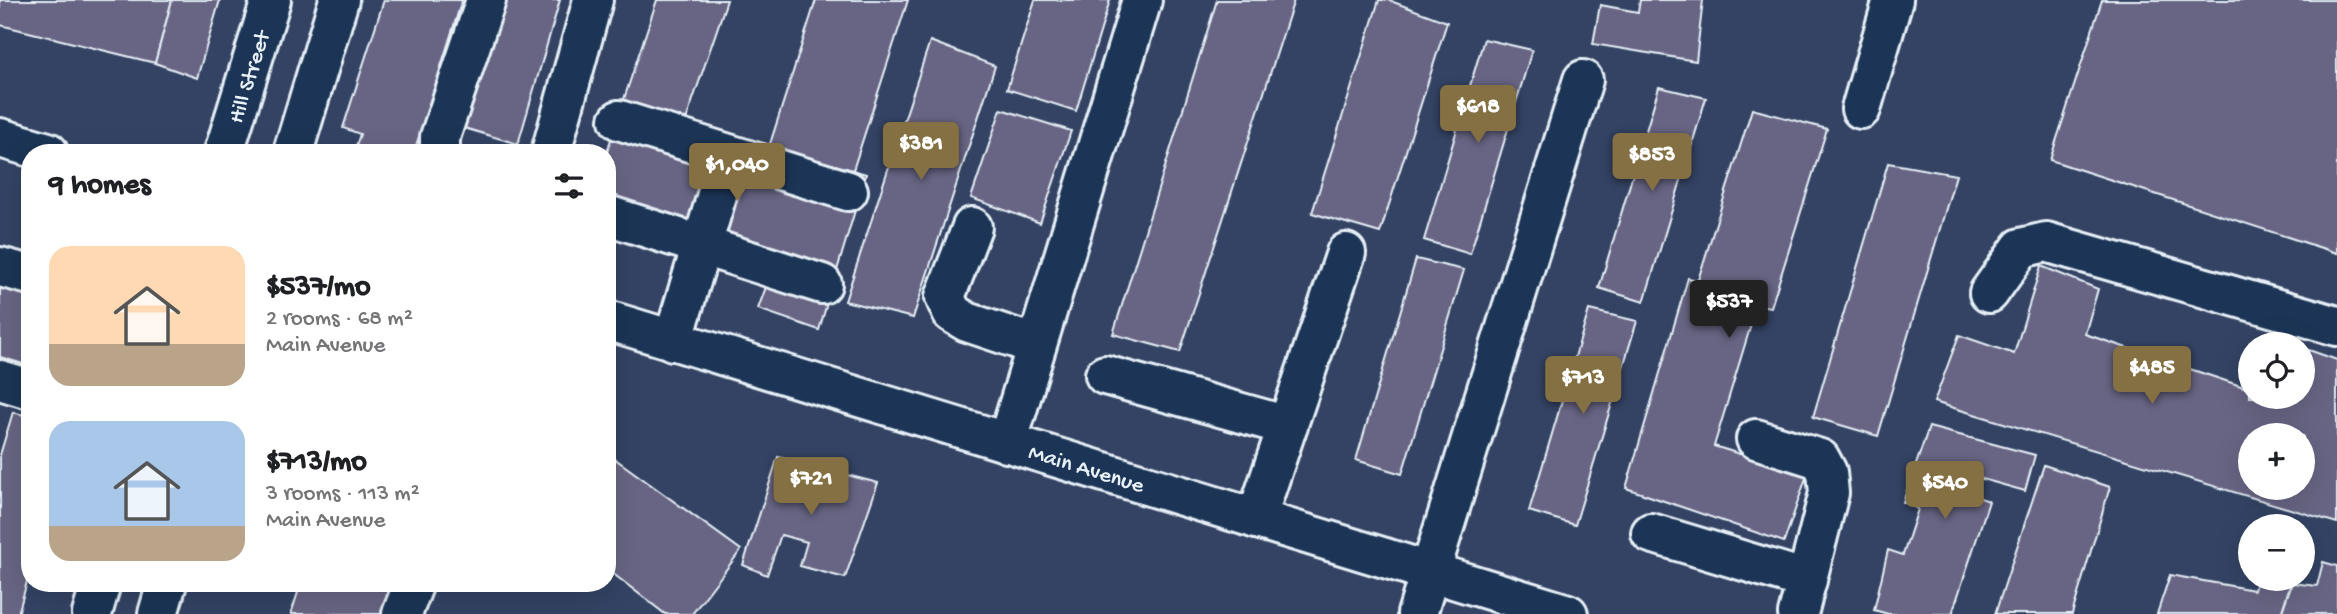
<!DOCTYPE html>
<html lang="en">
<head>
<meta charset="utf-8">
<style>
  :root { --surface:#fff; --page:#f6f6f6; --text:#202124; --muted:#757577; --accent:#847042 }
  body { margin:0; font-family:"Gochi Hand",sans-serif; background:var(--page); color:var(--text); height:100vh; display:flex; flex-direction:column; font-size:26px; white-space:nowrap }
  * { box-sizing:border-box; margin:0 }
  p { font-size:23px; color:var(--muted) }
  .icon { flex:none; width:38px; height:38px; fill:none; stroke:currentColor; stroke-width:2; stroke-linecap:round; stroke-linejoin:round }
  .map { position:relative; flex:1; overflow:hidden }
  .panel { position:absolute; left:21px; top:144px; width:595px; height:448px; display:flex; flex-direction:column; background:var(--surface); border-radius:28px; box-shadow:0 7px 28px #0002 }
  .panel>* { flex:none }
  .fabs { position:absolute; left:2238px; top:332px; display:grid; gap:14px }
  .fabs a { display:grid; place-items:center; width:77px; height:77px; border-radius:50%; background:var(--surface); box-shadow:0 7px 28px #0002; font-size:35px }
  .price { position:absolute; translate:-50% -60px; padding:0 16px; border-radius:7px; background:var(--accent); color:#fff; font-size:23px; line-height:46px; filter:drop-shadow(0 2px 4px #0008) }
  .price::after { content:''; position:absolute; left:50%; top:42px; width:21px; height:16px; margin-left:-10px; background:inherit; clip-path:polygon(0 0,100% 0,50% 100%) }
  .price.active { background:#222; color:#fff }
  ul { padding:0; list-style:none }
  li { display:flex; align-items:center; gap:21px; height:175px; padding:0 28px }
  li span { display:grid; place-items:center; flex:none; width:196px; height:140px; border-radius:21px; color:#555 }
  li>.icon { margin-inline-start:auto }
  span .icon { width:84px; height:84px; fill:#fffc; stroke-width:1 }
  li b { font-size:30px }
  h2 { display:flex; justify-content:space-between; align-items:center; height:84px; padding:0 28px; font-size:30px }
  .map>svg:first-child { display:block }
  .building { fill:#686584; stroke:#e8f1f8; stroke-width:2; fill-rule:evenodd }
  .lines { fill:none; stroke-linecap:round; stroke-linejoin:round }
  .minor-casing { stroke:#e8f1f8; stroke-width:44 }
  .major-casing { stroke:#e8f1f8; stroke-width:44 }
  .minor { stroke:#1d3557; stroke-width:38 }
  .major { stroke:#1d3557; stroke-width:38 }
  .labels { text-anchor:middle; stroke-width:7; stroke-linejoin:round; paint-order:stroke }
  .street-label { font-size:23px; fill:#e8f1f8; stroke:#1d3557 }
</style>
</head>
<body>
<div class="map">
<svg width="2337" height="614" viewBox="0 0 2337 614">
  <rect width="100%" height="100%" fill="#344364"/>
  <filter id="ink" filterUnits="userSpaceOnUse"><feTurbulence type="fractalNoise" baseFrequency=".0143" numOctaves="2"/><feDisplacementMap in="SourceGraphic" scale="14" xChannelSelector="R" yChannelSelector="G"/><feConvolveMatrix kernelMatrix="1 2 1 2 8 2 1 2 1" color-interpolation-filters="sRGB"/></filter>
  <g filter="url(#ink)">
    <!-- building -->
    <g class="building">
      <polygon points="0,0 172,0 155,63 0,25"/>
      <polygon points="172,0 220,0 197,78 155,63"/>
      <polygon points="384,0 462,0 414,152 354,152 360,134 343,128"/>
      <polygon points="496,0 560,0 518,144 454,125"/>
      <polygon points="657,0 727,0 685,123 622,105"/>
      <polygon points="816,0 908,0 853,170 769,147"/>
      <polygon points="1035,0 1110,0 1076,111 1007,89"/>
      <polygon points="1217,0 1294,0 1180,352 1113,334"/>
      <polygon points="1379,0 1388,0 1447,22 1380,233 1312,213"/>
      <polygon points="1640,0 1703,0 1696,61 1593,44 1600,5 1638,12"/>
      <polygon points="2102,0 2337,0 2337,253 2050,160"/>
      <polygon points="1484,39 1532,50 1470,254 1424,240"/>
      <polygon points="930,41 995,66 913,318 845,301"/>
      <polygon points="1659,87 1706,98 1644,302 1599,288"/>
      <polygon points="622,105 866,174 819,330 758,309 774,265 607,216 607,152"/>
      <polygon points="1001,109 1071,131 1040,223 971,198"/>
      <polygon points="1752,109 1827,129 1771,307 1757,305 1714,446 1807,475 1784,542 1626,488 1688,278 1698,280"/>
      <polygon points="1888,163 1956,175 1878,436 1813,417"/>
      <polygon points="1416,259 1464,270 1402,474 1356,460"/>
      <path d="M 2041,266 L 2098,289 L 2085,334 L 2250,389 L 2250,397 L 2275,397 L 2289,402 L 2290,397 L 2303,397 L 2303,366 L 2309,350 L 2337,360 L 2337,523 L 1934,402 L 1959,335 L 2014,354 ZM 2250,436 L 2303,436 L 2303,488 L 2250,488 Z"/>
      <polygon points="0,283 30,293 30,366 0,357"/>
      <polygon points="1589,310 1637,321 1575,525 1529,511"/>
      <polygon points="13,412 30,417 30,571 18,614 0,614 0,455"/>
      <polygon points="1929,427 2035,455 2025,491 1975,477 1969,494 1989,501 1952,614 1888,614 1874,610 1888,550 1903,555 1918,509 1903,502"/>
      <polygon points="607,453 741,550 692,614 665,614 607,569"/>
      <polygon points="778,457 878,483 845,578 800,566 807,542 781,535 767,575 743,565"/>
      <polygon points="2044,465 2110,487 2072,614 1995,614"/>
      <polygon points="2323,562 2337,566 2337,614 2281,614 2292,583 2317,586"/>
      <polygon points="2170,575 2254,590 2257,579 2292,579 2281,614 2157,614"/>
      <polygon points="301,583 395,583 386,614 291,614"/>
    </g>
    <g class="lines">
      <defs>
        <g id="minor">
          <polyline points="1861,109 1893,0"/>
          <polyline points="619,120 848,191"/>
          <polyline points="0,138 48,152"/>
          <polyline points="440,152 440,137 486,0"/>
          <polyline points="551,152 593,0"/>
          <polyline points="607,215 822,284"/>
          <polyline points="972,227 945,297 952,313 967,322 1036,345"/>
          <polyline points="0,267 30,275"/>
          <polyline points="1989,293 2021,248 2046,242 2337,326"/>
          <path id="s1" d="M 607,320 L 1568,614"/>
          <polyline points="673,341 729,155"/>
          <polyline points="1105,375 1288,426"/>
          <polyline points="0,380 30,389"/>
          <polyline points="1756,439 1820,459 1827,472 1829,493 1798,614"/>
          <polyline points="1007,443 1142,0"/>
          <polyline points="1256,519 1346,253"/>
          <polyline points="1651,533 1807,580"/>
          <polyline points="402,614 414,583"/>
          <polyline points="1417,614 1583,80"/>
        </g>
        <g id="major">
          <path id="s2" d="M 224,152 L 271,0"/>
          <polyline points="293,152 339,0"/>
          <polyline points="92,614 101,583"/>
          <polyline points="158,614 167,583"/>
        </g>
      </defs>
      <!-- minor casing -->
      <use href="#minor" class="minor-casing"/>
      <!-- major casing -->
      <use href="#major" class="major-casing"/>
      <!-- minor -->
      <use href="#minor" class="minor"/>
      <!-- major -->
      <use href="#major" class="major"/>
    </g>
  </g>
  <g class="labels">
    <!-- street labels -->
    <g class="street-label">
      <text dy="8" stroke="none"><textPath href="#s2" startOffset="79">Hill Street</textPath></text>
      <text dy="8" stroke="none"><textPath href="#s1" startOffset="502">Main Avenue</textPath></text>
    </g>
  </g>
</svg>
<div class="fabs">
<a><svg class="icon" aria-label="locate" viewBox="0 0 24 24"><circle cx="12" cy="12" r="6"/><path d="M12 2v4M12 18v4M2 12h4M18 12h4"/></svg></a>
<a>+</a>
<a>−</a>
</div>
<b class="price" style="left:1478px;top:145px">$618</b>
<b class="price" style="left:921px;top:182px">$381</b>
<b class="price" style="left:1652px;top:193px">$853</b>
<b class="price" style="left:737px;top:203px">$1,040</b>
<b class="price active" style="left:1729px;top:340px">$537</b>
<b class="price" style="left:2152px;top:406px">$485</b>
<b class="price" style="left:1583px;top:416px">$713</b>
<b class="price" style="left:811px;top:517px">$721</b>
<b class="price" style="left:1945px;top:521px">$540</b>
<section class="panel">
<h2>9 homes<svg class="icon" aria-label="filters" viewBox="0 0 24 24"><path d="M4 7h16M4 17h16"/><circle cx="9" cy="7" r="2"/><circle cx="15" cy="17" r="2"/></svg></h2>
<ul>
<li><span style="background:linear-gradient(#ffd9b3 70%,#b9a48a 0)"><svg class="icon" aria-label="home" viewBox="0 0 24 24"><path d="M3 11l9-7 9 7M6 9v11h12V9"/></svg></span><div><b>$537/mo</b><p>2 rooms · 68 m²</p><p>Main Avenue</p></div></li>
<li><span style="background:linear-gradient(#a9c7e8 75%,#b9a48a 0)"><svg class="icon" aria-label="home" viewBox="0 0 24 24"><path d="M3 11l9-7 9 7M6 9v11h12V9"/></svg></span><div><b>$713/mo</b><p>3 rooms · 113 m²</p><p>Main Avenue</p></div></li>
</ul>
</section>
</div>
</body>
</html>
